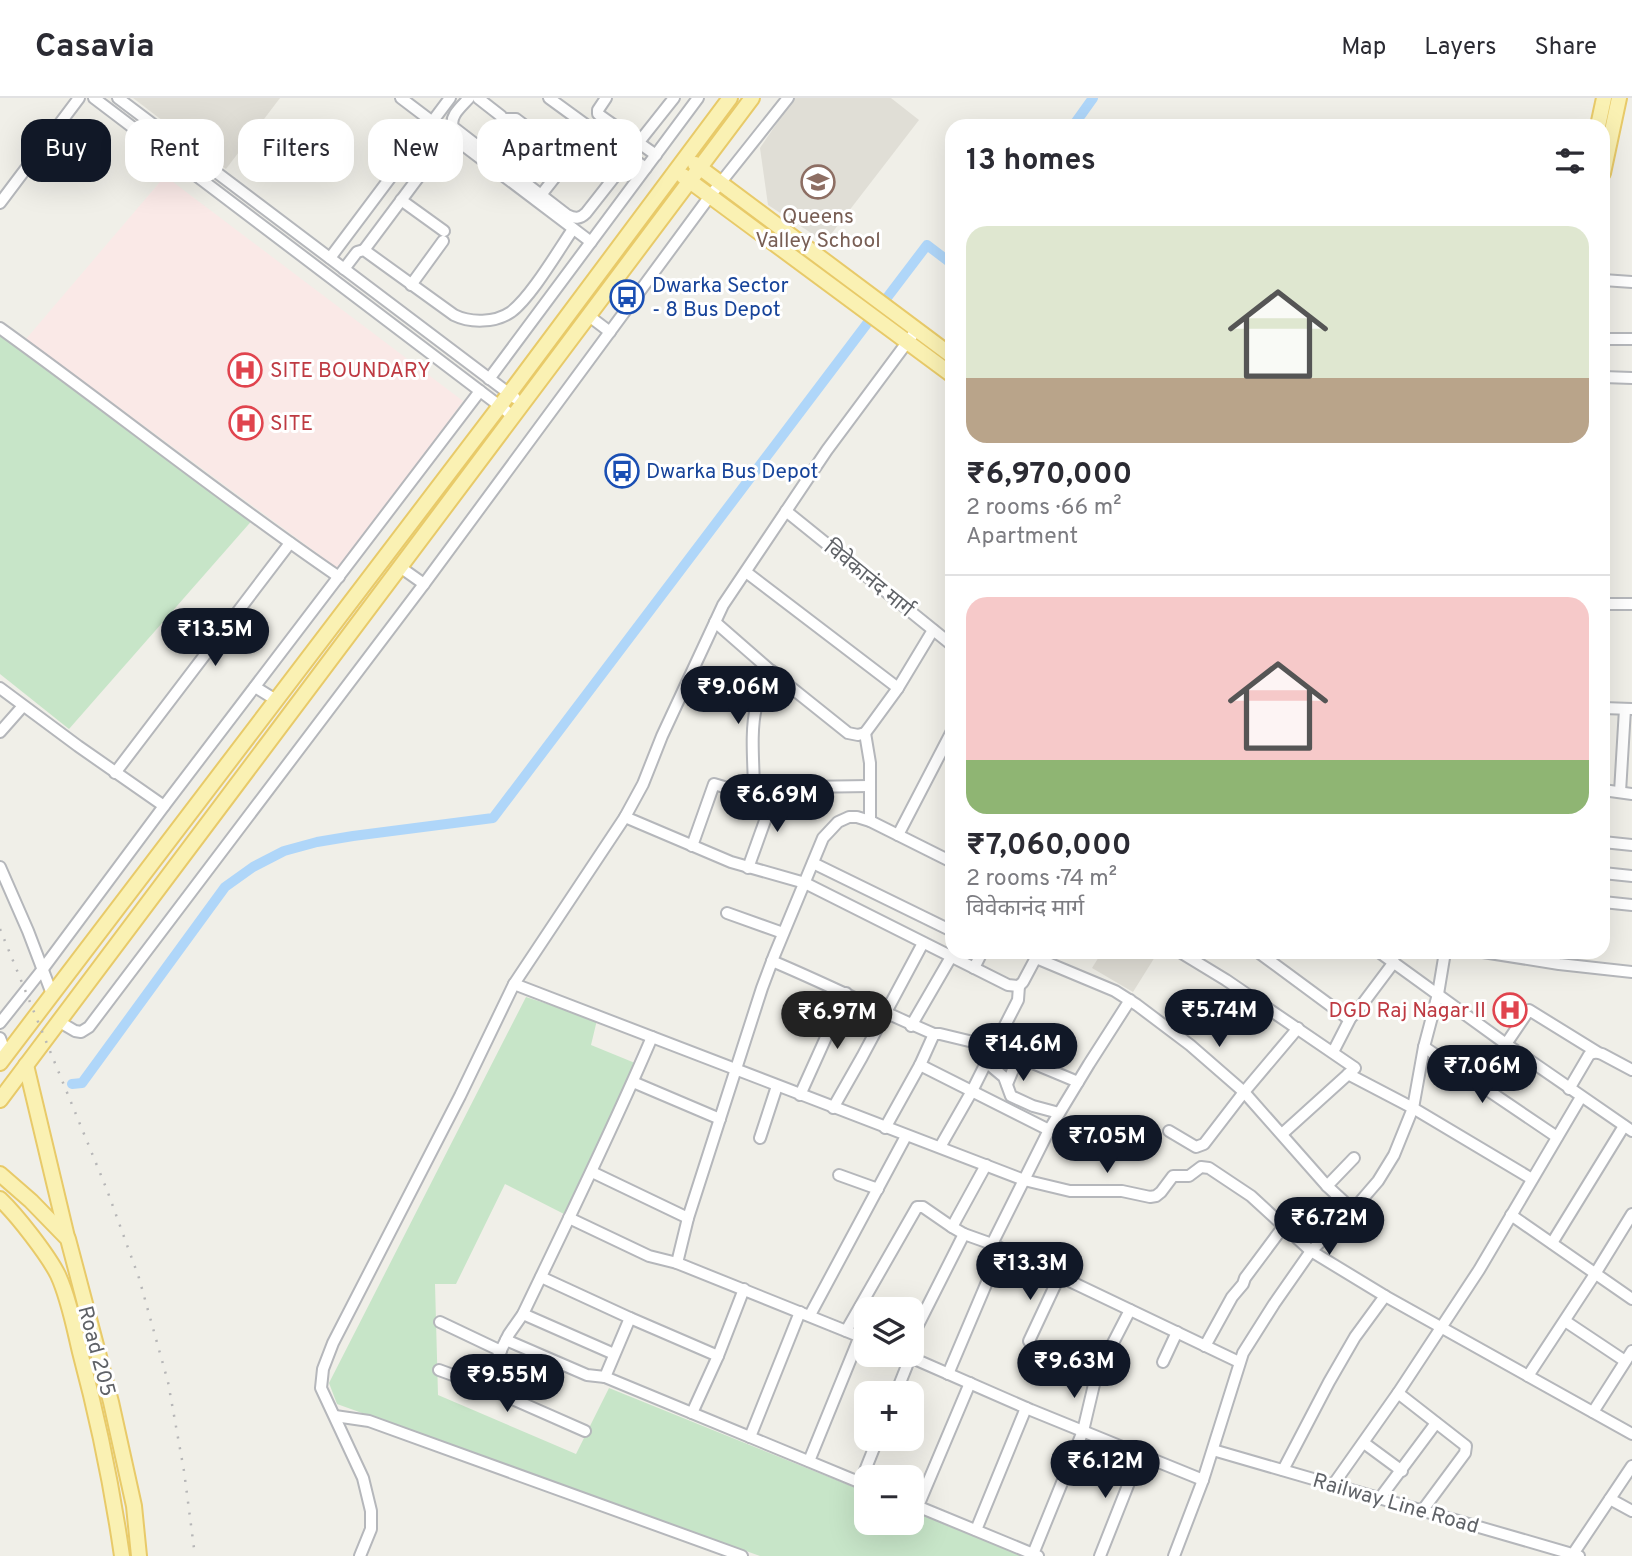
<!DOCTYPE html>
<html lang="en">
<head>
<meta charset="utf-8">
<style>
  :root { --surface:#fff; --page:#f7f7f7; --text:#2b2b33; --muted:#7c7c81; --line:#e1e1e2; --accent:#111827 }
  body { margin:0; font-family:Overpass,"Noto Sans Devanagari",sans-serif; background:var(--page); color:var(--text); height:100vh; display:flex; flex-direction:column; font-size:26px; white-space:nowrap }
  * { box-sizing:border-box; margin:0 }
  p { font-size:23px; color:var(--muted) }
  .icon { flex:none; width:38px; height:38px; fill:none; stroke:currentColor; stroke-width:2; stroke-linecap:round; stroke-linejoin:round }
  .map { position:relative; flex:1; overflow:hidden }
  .details { position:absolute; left:945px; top:21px; width:665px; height:840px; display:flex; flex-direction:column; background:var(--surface); border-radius:21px; box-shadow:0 7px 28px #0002 }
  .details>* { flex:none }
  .top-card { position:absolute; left:21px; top:21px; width:665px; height:63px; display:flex; gap:14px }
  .tools { position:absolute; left:854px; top:1199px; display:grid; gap:14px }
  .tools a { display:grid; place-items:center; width:70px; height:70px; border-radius:14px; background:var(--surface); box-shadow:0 7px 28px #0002; font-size:35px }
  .price { position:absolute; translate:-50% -60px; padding:0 16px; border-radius:24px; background:var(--accent); color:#fff; font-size:23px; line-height:46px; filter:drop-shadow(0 2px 4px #0008) }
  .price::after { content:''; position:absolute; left:50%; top:42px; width:21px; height:16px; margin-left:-10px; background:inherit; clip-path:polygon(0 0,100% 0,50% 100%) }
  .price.selected { background:#222; color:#fff }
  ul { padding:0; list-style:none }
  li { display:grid; align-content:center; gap:14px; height:371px; padding:0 21px }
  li+li { border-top:2px solid var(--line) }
  li span { display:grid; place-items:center; height:217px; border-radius:21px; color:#555 }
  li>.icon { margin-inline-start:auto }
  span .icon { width:126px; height:126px; fill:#fffc; stroke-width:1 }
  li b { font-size:30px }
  h2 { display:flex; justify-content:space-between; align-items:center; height:84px; padding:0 21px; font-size:30px }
  .chip { padding:0 24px; border-radius:21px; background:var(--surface); box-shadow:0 7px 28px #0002; font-size:24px; line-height:63px }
  .chip.selected { background:var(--accent); color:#fff }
  header { display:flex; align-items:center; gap:42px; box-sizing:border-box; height:98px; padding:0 35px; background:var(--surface); border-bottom:2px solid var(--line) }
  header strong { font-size:33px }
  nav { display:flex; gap:38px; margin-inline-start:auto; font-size:24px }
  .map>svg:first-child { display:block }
  .education { fill:#e0ded6 }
  .medical { fill:#fae9e7 }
  .green { fill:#c7e5c8 }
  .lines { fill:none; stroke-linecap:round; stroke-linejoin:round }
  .canal { stroke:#afd6f9; stroke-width:10 }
  .minor-casing { stroke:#b5b7bb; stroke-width:14 }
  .major-casing { stroke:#e8ca69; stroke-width:18 }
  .minor { stroke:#fff; stroke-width:10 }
  .major { stroke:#faf1b3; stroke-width:14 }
  .rail { stroke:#b6b6b7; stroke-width:2.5; stroke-dasharray:2 9; stroke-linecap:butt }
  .labels { text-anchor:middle; stroke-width:6; stroke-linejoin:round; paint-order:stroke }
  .education-label { font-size:21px; fill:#785e54; stroke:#fff }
  .transit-label { font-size:21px; fill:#164399; stroke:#fff; text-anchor:start }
  .health-label { font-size:21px; fill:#be3a42; stroke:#fff; text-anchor:start }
  .street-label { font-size:21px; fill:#5f6267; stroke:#fff }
</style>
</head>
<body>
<header>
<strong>Casavia</strong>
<nav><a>Map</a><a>Layers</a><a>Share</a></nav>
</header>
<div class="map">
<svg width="1632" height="1458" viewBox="0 0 1632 1458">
  <rect width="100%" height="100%" fill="#f0efe8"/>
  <!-- education -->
  <g class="education">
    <polygon points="133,0 280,0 226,71"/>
    <polygon points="794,0 891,0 919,22 825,144 768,107 760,50"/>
    <polygon points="1102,854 1158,854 1133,894 1092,870"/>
  </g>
  <!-- medical -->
  <polygon class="medical" points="165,78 463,303 340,472 26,241"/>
  <!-- green -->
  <g class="green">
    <polygon points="0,231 255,419 69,631 0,576"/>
    <polygon points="526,899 597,922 591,947 635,965 564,1116 505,1086 456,1186 435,1186 438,1297 576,1356 609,1290 866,1394 866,1424 912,1424 912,1413 1024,1458 760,1458 337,1306 329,1285"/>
  </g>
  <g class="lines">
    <!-- canal -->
    <g class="canal">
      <polyline points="1073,28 1093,0"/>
      <polyline points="886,201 927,147 952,166"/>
      <polyline points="72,986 82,985 225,789 253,769 284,753 317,744 353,738 493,720 869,223"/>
    </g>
    <defs>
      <g id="minor">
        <polyline points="94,0 513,318"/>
        <polyline points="118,0 515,300"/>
        <polyline points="401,0 591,144"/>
        <path d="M 469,0 C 462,8 449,18 453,29 L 567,117 C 575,121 580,121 586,115 L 630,59"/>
        <polyline points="478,0 501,18 503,21 502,27 482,51"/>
        <polyline points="549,0 630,59 646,70"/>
        <polyline points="606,0 598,12 598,16 656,57"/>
        <polyline points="503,21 516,21 569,61"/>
        <polyline points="639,44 674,0"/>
        <polyline points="541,97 592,32"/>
        <polyline points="401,102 444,133"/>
        <polyline points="0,105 79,0"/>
        <polyline points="364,152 450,37"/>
        <polyline points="330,160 450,0"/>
        <path d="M 344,171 L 357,154 L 364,152 L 454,217 C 470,225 495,225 511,214 C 531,199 558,153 573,131"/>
        <polyline points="1603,182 1632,184"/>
        <polyline points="411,187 443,143"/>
        <polyline points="589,218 610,234"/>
        <path d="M 0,230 C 114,312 223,400 339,479"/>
        <polyline points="1603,241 1632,241"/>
        <polyline points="1603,279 1632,280"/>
        <polyline points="489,281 698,0"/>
        <polyline points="786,413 952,547"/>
        <polyline points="400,469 424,486"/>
        <polyline points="746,474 898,590"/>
        <polyline points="1603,506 1632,506"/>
        <polyline points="715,524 778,579 848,635 858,637 865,635 871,627 898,590 933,532"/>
        <polyline points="255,589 276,602"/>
        <polyline points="0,590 78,648 164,708"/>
        <polyline points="1603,610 1632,611"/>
        <polyline points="0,634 23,608"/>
        <polyline points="865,635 870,665 870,723"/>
        <polyline points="115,675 290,445"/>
        <polyline points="1603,692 1632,696"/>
        <path d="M 754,694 C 754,669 750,633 756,610 C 759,597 766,585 772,573"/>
        <polyline points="1620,694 1625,611"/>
        <polyline points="625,719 731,764 805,785 1008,887 1019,888 1023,884 1039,854"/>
        <polyline points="898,737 952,633"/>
        <polyline points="1603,744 1632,747"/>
        <polyline points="692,748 714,686 741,694 754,694 801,689 870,688"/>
        <polyline points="813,765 952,833"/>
        <polyline points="0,769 28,833 52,896"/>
        <polyline points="748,770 776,692"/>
        <polyline points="1603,775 1632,778"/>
        <polyline points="1603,804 1632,807"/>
        <polyline points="727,815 783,835"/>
        <polyline points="1180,854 1226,882 1355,970 1282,1036"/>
        <polyline points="1258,854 1346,919 1351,919 1355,916 1394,864"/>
        <polyline points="1379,854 1506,946 1632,1033"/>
        <polyline points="1483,854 1559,866 1632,874"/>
        <polyline points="1036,860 1115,893 1137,907 1190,947 1244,994 1327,1088 1353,1112"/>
        <path d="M 772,863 C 827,886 880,913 934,936"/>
        <polyline points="974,870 982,854"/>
        <polyline points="514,886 1024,1082 1070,1093 1122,1093 1150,1099 1156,1098 1161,1094 1173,1078 1189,1078 1201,1069 1209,1070 1251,1098 1311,1153 1385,1198 1632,1336"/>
        <polyline points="1019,888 1018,902 994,949 1078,984"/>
        <polyline points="1130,902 1089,966 1049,1032 992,1146 1239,1264"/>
        <polyline points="58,923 75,933 81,934 89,929 424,486 710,98 788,0"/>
        <polyline points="0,925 42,872 164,708 480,293"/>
        <polyline points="911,928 951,859"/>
        <polyline points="0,940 6,956"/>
        <polyline points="1506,946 1529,912 1597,954"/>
        <polyline points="1424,949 1557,1039"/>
        <polyline points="1333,954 1351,919"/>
        <polyline points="986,964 1004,979 1011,998 1033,1008 1059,1015"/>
        <polyline points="920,967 1049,1032"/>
        <polyline points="1348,976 1413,1010 1532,1081"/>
        <polyline points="633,984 720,1021"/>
        <polyline points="1007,986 1018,960"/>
        <path d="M 1569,991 L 1589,957 C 1593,954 1597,954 1602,956 L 1632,972"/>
        <polyline points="800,997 846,895"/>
        <polyline points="833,1010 862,959 923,845"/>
        <polyline points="885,1030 920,967 934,936 940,936 994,949 972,993 940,1049"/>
        <polyline points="1169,1033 1196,1049 1204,1046 1244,994 1298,930"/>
        <polyline points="760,1040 777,988"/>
        <polyline points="592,1074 688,1120"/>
        <polyline points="839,1077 878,1091"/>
        <polyline points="1327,1088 1354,1060"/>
        <polyline points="1511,1117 1632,1201"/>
        <polyline points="569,1120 649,1158 677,1165"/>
        <polyline points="964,1136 992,1146"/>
        <polyline points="1552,1145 1624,1028"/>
        <polyline points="541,1179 630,1220 718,1258 744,1191"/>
        <polyline points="523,1216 614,1256"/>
        <polyline points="810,1217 906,1038"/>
        <polyline points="1565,1223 1625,1263"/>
        <polyline points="440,1224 501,1253"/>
        <polyline points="846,1233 917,1109 923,1109 952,1129"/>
        <polyline points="912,1239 964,1136 952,1129 986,1067"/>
        <polyline points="866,1241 677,1165 688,1120 762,890 774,858 823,740 838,724 849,719 857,719 870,723 952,764"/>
        <polyline points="506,1242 587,1277 605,1279 866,1387"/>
        <polyline points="1029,1243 1059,1179"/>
        <polyline points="1205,1248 1232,1199 1243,1186 1245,1180 1283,1129"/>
        <polyline points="903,1256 1031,1312 1203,1382"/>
        <polyline points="1163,1264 1177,1234"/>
        <polyline points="439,1272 483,1288 585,1333"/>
        <polyline points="948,1276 1001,1151"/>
        <polyline points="1528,1278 1595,1176 1632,1116"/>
        <polyline points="605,1279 630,1220"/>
        <path d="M 483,1288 L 509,1236 L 523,1216 C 567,1124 612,1033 652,939"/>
        <polyline points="896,1295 910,1260"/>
        <polyline points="1398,1295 1466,1348 1465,1355 1422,1413"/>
        <polyline points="1593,1314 1632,1253"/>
        <polyline points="692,1315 718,1258"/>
        <polyline points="335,1318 369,1323 742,1458"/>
        <polyline points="750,1339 800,1214"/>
        <polyline points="1364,1345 1402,1373"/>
        <polyline points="1213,1352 1579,1458"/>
        <polyline points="809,1363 860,1238"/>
        <polyline points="1283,1372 1329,1284 1355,1239 1385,1198"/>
        <polyline points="860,1385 878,1340"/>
        <polyline points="1333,1387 1398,1295 1479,1172 1581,999"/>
        <polyline points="1380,1400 1436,1325"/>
        <polyline points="1610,1401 1632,1413"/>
        <polyline points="912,1406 1038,1458"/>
        <polyline points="918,1408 970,1285"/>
        <polyline points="976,1432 1026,1310"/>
        <polyline points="1033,1456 1083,1333 1096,1278 1130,1212"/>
        <polyline points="1573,1456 1632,1368"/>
        <polyline points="360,1458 371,1431 371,1413 363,1380 321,1290 323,1271 333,1245 460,998 514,886 625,719 643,686 662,638 723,507 827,352 917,231"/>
        <polyline points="1100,1458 1140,1357"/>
        <polyline points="1174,1458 1203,1382 1243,1255 1274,1206 1311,1153 1353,1112 1378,1083 1394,1057 1413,1010 1424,949 1438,896 1445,854"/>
      </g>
      <g id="major">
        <polyline points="1598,28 1604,0"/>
        <polyline points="695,66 952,258"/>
        <polyline points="1603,75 1619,0"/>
        <polyline points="683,78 952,277"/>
        <polyline points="0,965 509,296 730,0"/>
        <polyline points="26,967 67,1139"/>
        <polyline points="0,1002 752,0"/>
        <polyline points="0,1076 31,1103 68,1141 111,1304 134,1408 139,1458"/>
        <path d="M 0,1101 C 17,1117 48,1157 58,1177 C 69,1201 74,1229 80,1254 C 98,1321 112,1389 122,1458"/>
      </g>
    </defs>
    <!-- minor casing -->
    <use href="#minor" class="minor-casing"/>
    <!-- major casing -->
    <use href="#major" class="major-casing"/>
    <!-- minor -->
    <use href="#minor" class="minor"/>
    <!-- major -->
    <use href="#major" class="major"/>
    <!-- rail -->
    <polyline class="rail" points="0,831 107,1092 139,1180 168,1284 184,1373 195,1458"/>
  </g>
  <!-- icons -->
  <defs>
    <symbol id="school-ring" viewBox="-11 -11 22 22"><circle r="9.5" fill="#fff" stroke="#8d6e63" stroke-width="1.5"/><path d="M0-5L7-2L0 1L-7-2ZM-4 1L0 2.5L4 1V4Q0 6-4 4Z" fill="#8d6e63"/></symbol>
    <symbol id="bus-ring" viewBox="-11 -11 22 22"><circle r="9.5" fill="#fff" stroke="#1a4fb4" stroke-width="1.5"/><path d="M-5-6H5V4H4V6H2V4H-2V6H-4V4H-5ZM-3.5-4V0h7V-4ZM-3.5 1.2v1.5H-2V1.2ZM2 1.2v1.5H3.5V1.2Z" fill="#1a4fb4"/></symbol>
    <symbol id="hospital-ring" viewBox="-11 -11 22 22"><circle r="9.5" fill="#fff" stroke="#e0444e" stroke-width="1.5"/><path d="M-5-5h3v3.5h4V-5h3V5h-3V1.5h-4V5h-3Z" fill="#e0444e"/></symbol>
  </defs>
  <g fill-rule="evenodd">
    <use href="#school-ring" x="799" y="65" width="38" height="38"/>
    <use href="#bus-ring" x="608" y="180" width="38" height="38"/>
    <use href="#hospital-ring" x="226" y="253" width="38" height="38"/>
    <use href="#hospital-ring" x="227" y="306" width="38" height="38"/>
    <use href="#bus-ring" x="603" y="354" width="38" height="38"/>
    <use href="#hospital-ring" x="1491" y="893" width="38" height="38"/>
  </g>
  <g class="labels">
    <!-- education labels -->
    <g class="education-label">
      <text x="818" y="125">Queens<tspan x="818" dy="24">Valley School</tspan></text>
    </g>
    <!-- transit labels -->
    <g class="transit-label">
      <text x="652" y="194">Dwarka Sector<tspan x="652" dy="24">- 8 Bus Depot</tspan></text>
      <text x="646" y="380">Dwarka Bus Depot</text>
    </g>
    <!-- health labels -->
    <g class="health-label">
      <text x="270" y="279">SITE BOUNDARY</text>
      <text x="270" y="332">SITE</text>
      <text x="1486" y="919" text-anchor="end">DGD Raj Nagar II</text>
    </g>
    <!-- street labels -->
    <g class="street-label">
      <text transform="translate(869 480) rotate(39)" y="7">विवेकानंद मार्ग</text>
      <text transform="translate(97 1253) rotate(75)" y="7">Road 205</text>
      <text transform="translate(1396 1405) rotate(16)" y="7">Railway Line Road</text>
    </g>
  </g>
</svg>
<div class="tools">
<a><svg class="icon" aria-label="layers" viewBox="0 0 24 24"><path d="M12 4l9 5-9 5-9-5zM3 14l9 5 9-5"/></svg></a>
<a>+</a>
<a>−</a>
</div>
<b class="price" style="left:215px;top:570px">₹13.5M</b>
<b class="price" style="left:738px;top:628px">₹9.06M</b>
<b class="price" style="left:777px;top:736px">₹6.69M</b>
<b class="price" style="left:1219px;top:951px">₹5.74M</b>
<b class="price selected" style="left:837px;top:953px">₹6.97M</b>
<b class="price" style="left:1023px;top:985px">₹14.6M</b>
<b class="price" style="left:1482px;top:1007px">₹7.06M</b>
<b class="price" style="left:1107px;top:1077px">₹7.05M</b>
<b class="price" style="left:1329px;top:1159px">₹6.72M</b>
<b class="price" style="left:1030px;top:1204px">₹13.3M</b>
<b class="price" style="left:1074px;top:1302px">₹9.63M</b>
<b class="price" style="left:507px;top:1316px">₹9.55M</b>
<b class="price" style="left:1105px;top:1402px">₹6.12M</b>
<div class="top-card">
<a class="chip selected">Buy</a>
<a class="chip">Rent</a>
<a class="chip">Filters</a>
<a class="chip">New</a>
<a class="chip">Apartment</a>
</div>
<section class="details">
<h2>13 homes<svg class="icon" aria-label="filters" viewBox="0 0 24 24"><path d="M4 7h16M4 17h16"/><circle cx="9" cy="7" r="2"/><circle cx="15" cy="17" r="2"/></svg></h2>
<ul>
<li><span style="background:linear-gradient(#dfe7d0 70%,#b9a48a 0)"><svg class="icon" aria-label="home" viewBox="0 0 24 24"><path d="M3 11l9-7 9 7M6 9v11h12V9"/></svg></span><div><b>₹6,970,000</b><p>2 rooms · 66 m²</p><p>Apartment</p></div></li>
<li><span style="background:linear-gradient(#f6c9c9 75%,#8fb573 0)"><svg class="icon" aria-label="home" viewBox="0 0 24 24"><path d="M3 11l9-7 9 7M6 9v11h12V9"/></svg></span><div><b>₹7,060,000</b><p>2 rooms · 74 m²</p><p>विवेकानंद मार्ग</p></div></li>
</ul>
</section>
</div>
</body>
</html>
